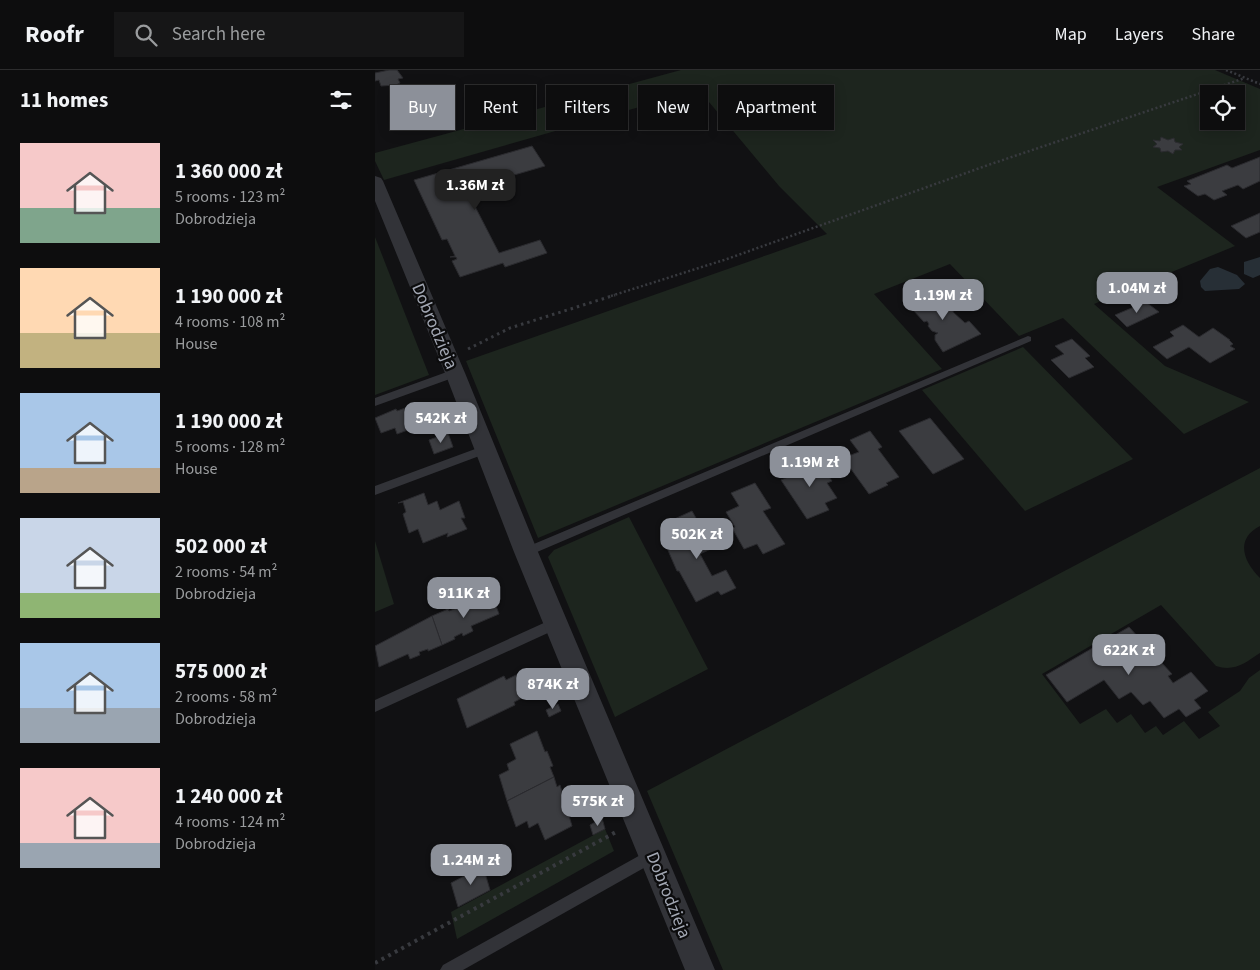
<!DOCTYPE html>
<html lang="en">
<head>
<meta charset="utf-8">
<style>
  :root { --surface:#0d0d0e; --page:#161617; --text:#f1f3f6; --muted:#9a9c9e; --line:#2d2d2e; --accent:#8c9099 }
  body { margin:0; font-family:"Source Sans 3",sans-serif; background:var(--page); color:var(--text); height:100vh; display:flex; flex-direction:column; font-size:19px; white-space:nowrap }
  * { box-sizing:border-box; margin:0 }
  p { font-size:16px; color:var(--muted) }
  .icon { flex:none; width:28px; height:28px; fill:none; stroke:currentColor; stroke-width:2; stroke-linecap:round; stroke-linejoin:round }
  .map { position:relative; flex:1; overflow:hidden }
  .drawer { display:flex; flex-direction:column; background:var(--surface); width:375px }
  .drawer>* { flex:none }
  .banner { position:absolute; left:15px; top:15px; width:475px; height:45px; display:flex; gap:10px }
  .buttons { position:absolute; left:825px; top:15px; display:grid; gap:10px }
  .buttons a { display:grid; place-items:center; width:45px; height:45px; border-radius:0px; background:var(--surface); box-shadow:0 2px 12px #0003,0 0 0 1px var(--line); font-size:25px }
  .price { position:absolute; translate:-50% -42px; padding:0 11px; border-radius:10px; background:var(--accent); color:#fff; font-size:16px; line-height:32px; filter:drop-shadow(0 1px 2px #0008) }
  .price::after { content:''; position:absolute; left:50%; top:30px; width:15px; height:11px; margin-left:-8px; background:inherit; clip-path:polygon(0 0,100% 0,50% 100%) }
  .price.selected { background:#222; color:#fff }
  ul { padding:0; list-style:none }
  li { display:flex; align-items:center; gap:15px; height:125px; padding:0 20px }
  li span { display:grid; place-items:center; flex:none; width:140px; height:100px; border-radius:0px; color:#555 }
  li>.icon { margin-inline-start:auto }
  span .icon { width:60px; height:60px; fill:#fffc; stroke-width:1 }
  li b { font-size:21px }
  h2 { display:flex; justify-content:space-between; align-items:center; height:60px; padding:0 20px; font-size:21px }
  .chip { padding:0 18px; border-radius:0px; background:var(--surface); box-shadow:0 2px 12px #0003,0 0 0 1px var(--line); font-size:18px; line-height:45px }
  .chip.selected { background:var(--accent); color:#fff }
  header { display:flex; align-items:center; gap:30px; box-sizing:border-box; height:70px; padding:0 25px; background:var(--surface); border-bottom:1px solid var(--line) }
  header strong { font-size:24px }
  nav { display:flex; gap:28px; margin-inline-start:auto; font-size:18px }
  .search { width:350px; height:45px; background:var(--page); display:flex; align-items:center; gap:12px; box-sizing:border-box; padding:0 18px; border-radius:0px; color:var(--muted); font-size:19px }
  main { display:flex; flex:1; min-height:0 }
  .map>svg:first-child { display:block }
  .green { fill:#1d251e; fill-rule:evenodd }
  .water { fill:#272f36 }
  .building { fill:#3b3c40; stroke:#2b2b2f }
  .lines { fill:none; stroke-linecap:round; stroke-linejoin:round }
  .path-far2 { stroke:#383a3f; stroke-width:2.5; stroke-dasharray:2 2.5; stroke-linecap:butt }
  .path-far1 { stroke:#383a3f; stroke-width:3; stroke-dasharray:2.5 4; stroke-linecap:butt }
  .path { stroke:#383a3f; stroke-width:4; stroke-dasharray:3 4.5; stroke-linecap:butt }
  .lane { fill:#323338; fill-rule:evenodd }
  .street { fill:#323338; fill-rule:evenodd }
  .labels { text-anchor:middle; stroke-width:4.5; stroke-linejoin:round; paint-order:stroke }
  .street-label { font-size:18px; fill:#a2a7b3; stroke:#0c0c0d }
</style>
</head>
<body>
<header>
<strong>Roofr</strong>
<div class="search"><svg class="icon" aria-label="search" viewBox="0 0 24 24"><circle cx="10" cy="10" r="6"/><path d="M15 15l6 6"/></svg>Search here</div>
<nav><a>Map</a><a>Layers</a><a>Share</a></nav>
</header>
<main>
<section class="drawer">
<h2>11 homes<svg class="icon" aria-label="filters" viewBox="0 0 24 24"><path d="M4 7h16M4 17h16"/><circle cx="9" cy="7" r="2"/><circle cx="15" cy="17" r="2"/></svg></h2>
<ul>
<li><span style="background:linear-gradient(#f6c9c9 65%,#7fa58c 0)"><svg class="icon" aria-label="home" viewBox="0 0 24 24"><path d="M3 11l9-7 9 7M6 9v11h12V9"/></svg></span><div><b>1 360 000 zł</b><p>5 rooms · 123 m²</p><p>Dobrodzieja</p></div></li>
<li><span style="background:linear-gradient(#ffd9b3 65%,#c2b280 0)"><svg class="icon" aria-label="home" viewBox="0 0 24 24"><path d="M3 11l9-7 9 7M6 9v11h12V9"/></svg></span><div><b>1 190 000 zł</b><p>4 rooms · 108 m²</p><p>House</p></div></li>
<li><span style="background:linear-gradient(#a9c7e8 75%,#b9a48a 0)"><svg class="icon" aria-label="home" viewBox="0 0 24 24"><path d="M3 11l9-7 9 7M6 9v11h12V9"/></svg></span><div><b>1 190 000 zł</b><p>5 rooms · 128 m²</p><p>House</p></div></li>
<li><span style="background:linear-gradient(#c9d6e8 75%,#8fb573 0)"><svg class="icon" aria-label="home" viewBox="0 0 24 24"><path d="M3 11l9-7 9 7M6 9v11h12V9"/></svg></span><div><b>502 000 zł</b><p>2 rooms · 54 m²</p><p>Dobrodzieja</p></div></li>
<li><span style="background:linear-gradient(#a9c7e8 65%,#9aa5b1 0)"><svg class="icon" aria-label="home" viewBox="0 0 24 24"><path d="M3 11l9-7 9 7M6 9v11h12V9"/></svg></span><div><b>575 000 zł</b><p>2 rooms · 58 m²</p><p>Dobrodzieja</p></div></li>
<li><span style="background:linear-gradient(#f6c9c9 75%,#9aa5b1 0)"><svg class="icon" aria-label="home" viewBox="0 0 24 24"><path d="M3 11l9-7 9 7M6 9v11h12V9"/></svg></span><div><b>1 240 000 zł</b><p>4 rooms · 124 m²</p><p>Dobrodzieja</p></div></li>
</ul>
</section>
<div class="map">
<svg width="885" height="900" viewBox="0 0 885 900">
  <rect width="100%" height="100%" fill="#111113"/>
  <!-- green -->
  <g class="green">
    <path d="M 306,0 L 840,0 L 885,19 L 885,80 L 782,117 L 860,176 L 719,234 L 790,296 L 874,332 L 809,364 L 688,248 L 644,266 L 575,194 L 499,224 L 567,299 L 163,468 L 91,291 L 452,164 L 404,116 L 324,20 L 9,110 L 0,91 L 0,83 ZM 834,24 L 861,24 L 861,51 L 834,51 Z"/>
    <polygon points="0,167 54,305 0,325"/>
    <polygon points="648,277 758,389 650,441 547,320"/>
    <path d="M 885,398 L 885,456 C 860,469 868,491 885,508 L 885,583 C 870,593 859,602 841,596 L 786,535 L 667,604 L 705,654 L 731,639 L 742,653 L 756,644 L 770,663 L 781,656 L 788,665 L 809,651 L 824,669 L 845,656 L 833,642 L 865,621 L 874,608 L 885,600 L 885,900 L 348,900 L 272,721 Z"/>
    <polygon points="254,447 333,599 240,647 173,487 179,480"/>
    <polygon points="0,471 19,534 0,542"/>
    <polygon points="230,759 239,781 82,869 76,842"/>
  </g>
  <!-- water -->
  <g class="water">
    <polygon points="885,187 885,205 878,208 869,204 869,192"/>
    <polygon points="843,197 862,205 870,214 864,219 830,221 826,217 825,211 835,199"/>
  </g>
  <!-- building -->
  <g class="building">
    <polygon points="14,0 22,0 28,8 23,9 25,13 21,15 6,16 4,10 0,11 0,3"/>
    <polygon points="786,67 793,70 799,68 800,72 808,74 804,77 807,80 800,80 798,84 793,81 786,82 785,78 778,77 782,74 778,70 785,71"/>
    <polygon points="157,76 170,96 91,119 124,183 165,170 172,183 130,197 128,193 85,207 77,191 82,189 81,187 75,187 80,186 72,169 67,170 39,110"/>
    <polygon points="885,87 885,111 868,119 863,115 847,121 852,125 839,130 830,124 823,126 809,116 816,114 812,111 852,95 857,98"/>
    <polygon points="885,143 885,162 871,168 856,156"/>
    <polygon points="545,221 555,232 568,226 579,238 578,242 590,253 594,251 606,264 568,282 560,270 560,265 563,263 557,261 553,256 554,254 552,251 549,252 538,240 541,239 531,227"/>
    <polygon points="771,232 784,242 752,257 740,245"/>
    <polygon points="808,255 824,267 838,258 855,270 854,270 858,274 855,276 860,279 835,293 814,277 792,289 778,277 799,266 795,262"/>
    <polygon points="697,269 715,286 710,288 719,297 694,308 676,290 689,284 680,276"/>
    <polygon points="33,337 36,343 38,342 41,349 38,351 41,357 22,364 20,358 6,363 0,348 21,339 22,341"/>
    <polygon points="555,348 589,389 558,404 524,361"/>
    <polygon points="495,361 507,377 503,379 524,407 511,413 513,415 494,424 468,388 484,382 475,370"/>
    <polygon points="73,363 78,377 59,384 54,370"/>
    <polygon points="439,386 457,411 452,413 462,428 450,433 454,440 432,449 406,410 425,402 419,395"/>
    <polygon points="380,413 396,438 388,441 410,474 388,484 382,474 369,479 357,458 360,457 351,442 364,436 356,423"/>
    <polygon points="49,423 53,435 62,431 65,440 84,431 90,448 86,448 92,459 72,467 73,463 48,473 43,459 34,463 28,444 31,442 28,432 23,433"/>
    <polygon points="317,441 338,478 325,484 337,506 351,500 361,518 346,525 343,521 321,532 304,501 302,501 292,478 302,474 303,477 315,471 311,465 304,468 295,451"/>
    <polygon points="117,525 124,544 96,556 98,561 88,566 87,563 79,567 80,569 67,575 57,546 73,539 74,541 95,533 95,534"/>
    <polygon points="57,546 67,575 53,581 53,579 44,582 45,585 35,589 33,584 4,597 0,576"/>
    <polygon points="754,557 797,604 793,606 798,613 816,602 833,621 819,630 826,638 811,647 804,639 789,648 775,631 768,635 756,622 744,629 729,610 692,632 671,605"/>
    <polygon points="145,603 153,625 139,632 140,635 92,658 82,629 129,606 131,610"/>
    <polygon points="183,634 186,641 174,647 171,640"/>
    <polygon points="162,661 170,682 172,681 178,696 175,697 179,707 132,731 124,705 134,700 132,694 141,689 135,674"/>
    <polygon points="179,707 182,717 185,715 197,756 170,770 163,753 154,758 152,751 141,757 132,731"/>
    <polygon points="227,748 230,759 218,765 215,755"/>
    <polygon points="108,796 115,820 83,837 76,813"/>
  </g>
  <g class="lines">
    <!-- path-far2 -->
    <g class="path-far2">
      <polyline points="851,0 885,14"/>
      <polyline points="236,226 352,189 616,94 870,8"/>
    </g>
    <!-- path-far1 -->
    <polyline class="path-far1" points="93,279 135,258 240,225"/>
    <!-- path -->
    <polyline class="path" points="0,893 241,762"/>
    <!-- lane -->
    <g class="lane">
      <polygon points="653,266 656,267 656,271 155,485 151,487 147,485 145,482 147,479"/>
      <polygon points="80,299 85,303 83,306 0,336 0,328"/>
      <polygon points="111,375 115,376 116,379 115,382 0,425 0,416"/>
      <polygon points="182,547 186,549 188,553 186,557 0,642 0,630"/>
      <polygon points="278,778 283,780 285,785 283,790 88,900 65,900 68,895"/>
    </g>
    <!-- street -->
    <polygon class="street" points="0,106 6,108 8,111 90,303 163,482 340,900 310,900 139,482 70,303 0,131"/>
  </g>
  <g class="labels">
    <!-- street labels -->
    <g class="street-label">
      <text transform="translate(60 256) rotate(67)" y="6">Dobrodzieja</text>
      <text transform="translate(294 825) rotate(68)" y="6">Dobrodzieja</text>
    </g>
  </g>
</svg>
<div class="buttons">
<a><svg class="icon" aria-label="locate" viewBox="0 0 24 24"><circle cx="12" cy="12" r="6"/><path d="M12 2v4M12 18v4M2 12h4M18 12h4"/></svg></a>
</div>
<b class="price selected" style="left:100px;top:141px">1.36M zł</b>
<b class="price" style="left:762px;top:244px">1.04M zł</b>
<b class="price" style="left:568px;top:251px">1.19M zł</b>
<b class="price" style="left:66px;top:374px">542K zł</b>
<b class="price" style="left:435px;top:418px">1.19M zł</b>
<b class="price" style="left:322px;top:490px">502K zł</b>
<b class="price" style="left:89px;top:549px">911K zł</b>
<b class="price" style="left:754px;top:606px">622K zł</b>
<b class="price" style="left:178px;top:640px">874K zł</b>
<b class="price" style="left:223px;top:757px">575K zł</b>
<b class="price" style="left:96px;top:816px">1.24M zł</b>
<div class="banner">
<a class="chip selected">Buy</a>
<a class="chip">Rent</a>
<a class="chip">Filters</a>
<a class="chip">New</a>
<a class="chip">Apartment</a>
</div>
</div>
</main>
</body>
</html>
